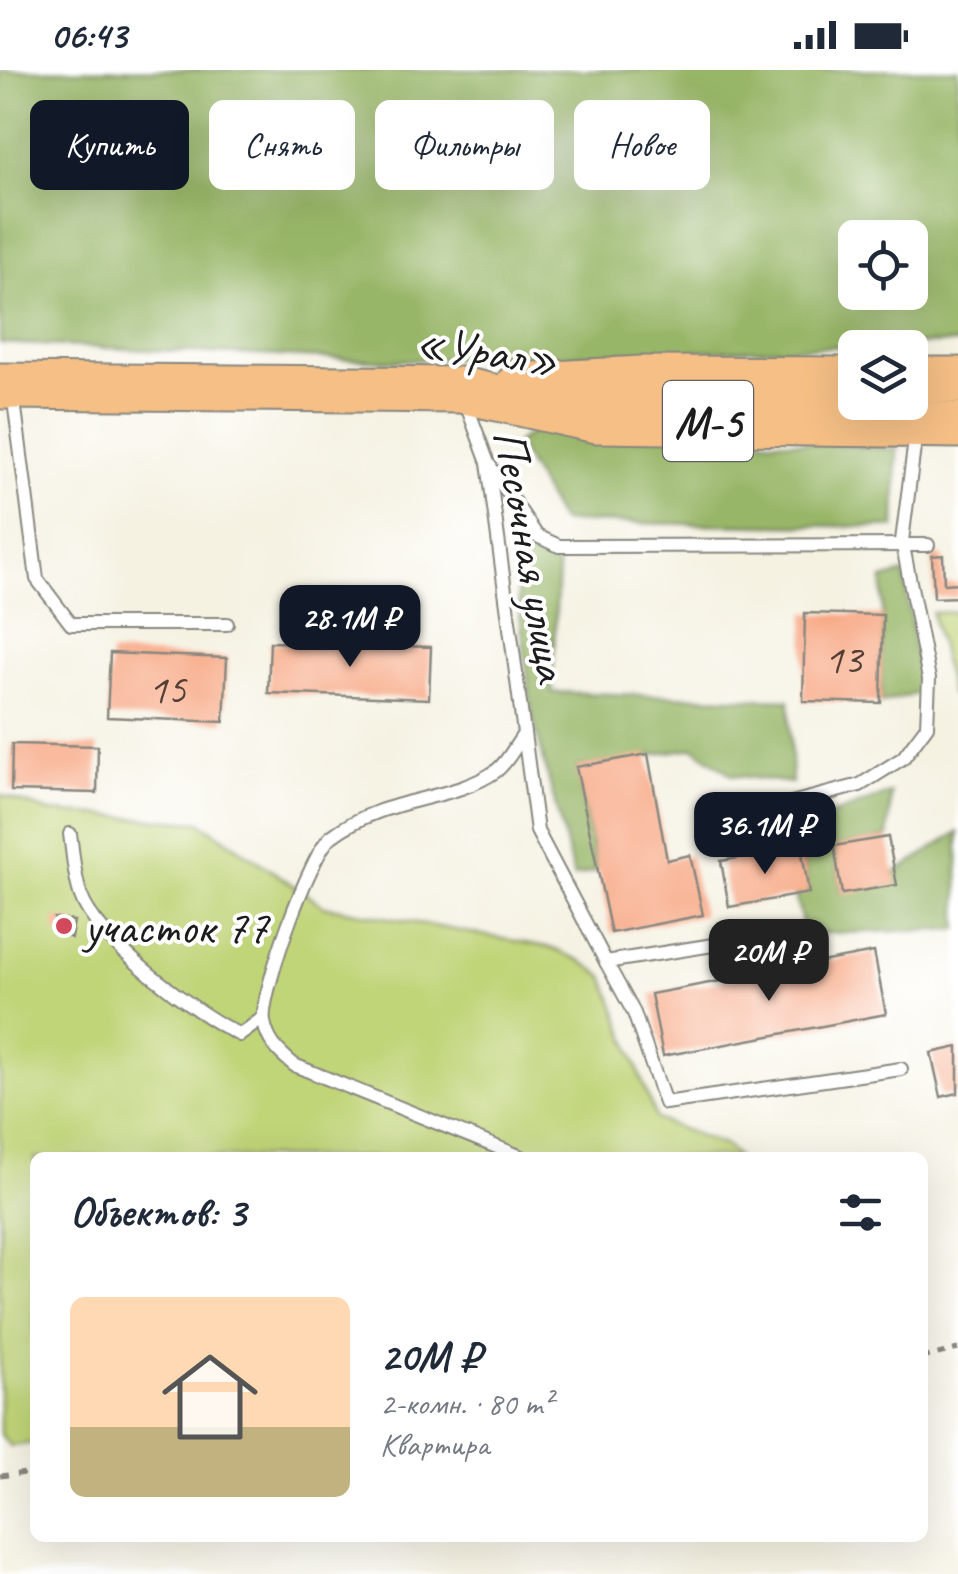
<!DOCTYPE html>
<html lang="ru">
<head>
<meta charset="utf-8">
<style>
  :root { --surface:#fff; --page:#f2f2f3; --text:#1f2937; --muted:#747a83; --line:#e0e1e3; --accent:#111827 }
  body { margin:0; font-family:Caveat,sans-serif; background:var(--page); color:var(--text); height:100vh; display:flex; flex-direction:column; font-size:38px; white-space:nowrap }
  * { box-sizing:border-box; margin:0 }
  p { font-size:32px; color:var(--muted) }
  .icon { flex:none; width:55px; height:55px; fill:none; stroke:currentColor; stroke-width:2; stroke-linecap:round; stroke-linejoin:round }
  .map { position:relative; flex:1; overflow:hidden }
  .details { position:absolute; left:30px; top:1082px; width:898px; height:390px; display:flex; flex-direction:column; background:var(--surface); border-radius:15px; box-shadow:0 10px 40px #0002 }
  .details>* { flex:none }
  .hud { position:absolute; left:30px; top:30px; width:900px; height:90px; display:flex; gap:20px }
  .controls { position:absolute; left:838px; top:150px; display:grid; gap:20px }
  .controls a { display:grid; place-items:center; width:90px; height:90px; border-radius:15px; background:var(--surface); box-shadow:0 10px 40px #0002; font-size:50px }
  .price { position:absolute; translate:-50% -85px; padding:0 22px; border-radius:20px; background:var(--accent); color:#fff; font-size:32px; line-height:65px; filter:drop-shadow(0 2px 5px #0008) }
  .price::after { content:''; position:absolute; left:50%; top:60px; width:30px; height:22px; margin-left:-15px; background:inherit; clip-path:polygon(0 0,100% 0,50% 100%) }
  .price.selected { background:#222; color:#fff }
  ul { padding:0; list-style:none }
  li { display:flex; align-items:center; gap:30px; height:250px; padding:0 40px }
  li+li { border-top:2px solid var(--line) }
  li span { display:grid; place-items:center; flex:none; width:280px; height:200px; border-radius:15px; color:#555 }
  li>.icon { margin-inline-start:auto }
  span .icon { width:120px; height:120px; fill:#fffc; stroke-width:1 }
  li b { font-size:42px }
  h2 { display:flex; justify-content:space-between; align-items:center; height:120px; padding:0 40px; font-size:42px }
  .chip { padding:0 35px; border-radius:15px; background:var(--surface); box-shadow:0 10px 40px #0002; font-size:35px; line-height:90px }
  .chip.selected { background:var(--accent); color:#fff }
  .status { display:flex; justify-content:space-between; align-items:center; height:70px; padding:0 50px; background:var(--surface); direction:ltr }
  .status svg { height:28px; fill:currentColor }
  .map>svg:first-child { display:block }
  .green { fill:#c0d478; stroke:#6e784a; stroke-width:2.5 }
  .forest { fill:#98b668; stroke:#5a6942; stroke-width:2.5; fill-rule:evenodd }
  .building { fill:#f7a580 }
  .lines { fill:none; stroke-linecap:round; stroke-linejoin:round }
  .lane-casing { stroke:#88877f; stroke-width:16 }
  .highway-casing { stroke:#88877f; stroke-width:49 }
  .path { stroke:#88877f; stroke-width:5; stroke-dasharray:8 8; stroke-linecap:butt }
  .lane { stroke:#fff; stroke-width:12 }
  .highway { stroke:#f5bf86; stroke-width:45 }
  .poi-dot { fill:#d1495b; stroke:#fff; stroke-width:4 }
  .labels { text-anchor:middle; stroke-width:8; stroke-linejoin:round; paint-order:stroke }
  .number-label { font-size:42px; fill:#533e35 }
  .shield { fill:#fff; stroke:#606060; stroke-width:2.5 }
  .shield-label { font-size:45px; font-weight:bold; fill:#1c1c1c }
  .street-label { font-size:48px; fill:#1c1c1c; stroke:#fff }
  .poi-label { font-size:48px; fill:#1c1c1c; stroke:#fff; text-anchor:start }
</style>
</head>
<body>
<div class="status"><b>06:43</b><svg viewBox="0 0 49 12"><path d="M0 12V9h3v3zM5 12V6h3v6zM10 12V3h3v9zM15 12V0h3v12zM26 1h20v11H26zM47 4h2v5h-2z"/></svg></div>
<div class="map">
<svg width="958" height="1504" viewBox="0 0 958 1504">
  <rect width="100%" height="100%" fill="#fff"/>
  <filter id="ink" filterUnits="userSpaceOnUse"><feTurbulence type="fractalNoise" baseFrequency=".01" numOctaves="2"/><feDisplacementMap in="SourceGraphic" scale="20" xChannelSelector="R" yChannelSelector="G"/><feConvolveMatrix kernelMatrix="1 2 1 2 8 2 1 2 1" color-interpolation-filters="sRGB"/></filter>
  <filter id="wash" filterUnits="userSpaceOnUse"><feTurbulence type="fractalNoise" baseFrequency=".0048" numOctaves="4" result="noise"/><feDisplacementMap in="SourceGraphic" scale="40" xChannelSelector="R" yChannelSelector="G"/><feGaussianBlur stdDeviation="2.25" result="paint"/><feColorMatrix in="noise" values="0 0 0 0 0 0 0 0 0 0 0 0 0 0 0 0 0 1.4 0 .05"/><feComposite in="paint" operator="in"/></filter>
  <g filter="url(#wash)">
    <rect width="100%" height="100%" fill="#f5f2e2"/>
    <!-- green -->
    <g class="green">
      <polygon points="958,542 958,624 951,625 932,543"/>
      <polygon points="0,725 50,742 200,752 324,836 548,877 580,890 604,906 656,1049 726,1076 737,1087 35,1088 35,1373 10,1376 0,1364"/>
    </g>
    <!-- forest -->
    <g class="forest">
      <path d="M 0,0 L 958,0 L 958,273 L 388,291 L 0,273 ZM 855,168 L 910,168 L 910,222 L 855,222 Z"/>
      <polygon points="544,354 897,379 895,457 561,452 516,373"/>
      <polygon points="519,473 558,497 552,622 789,630 792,713 732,705 694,678 577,697 596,801 574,807 532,645 513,485"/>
      <polygon points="904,503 921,622 881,633 883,509"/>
      <polygon points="891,723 888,767 834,777 842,823 895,803 958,762 958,859 805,864 795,825 809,822 798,757"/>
    </g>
    <g id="blocks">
      <!-- building -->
      <g class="building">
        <polygon points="943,485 944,514 958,513 958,527 934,528 932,486"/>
        <polygon points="805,543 883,545 881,633 803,631"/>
        <polygon points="270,572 431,577 429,629 268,623"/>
        <polygon points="110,583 227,588 224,652 107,647"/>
        <polygon points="12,674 98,676 97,723 11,721"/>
        <polygon points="648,684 667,790 690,785 703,845 611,863 576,697"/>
        <polygon points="888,767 897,815 842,824 834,776"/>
        <polygon points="801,777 809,823 729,837 721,791"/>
        <polygon points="54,848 74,851 71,868 55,861"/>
        <polygon points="874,882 886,944 663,986 651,924"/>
        <polygon points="958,977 958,1023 941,1027 931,983"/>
      </g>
    </g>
  </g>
  <g filter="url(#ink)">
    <use href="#blocks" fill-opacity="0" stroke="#88877f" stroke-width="2.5"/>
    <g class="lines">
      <defs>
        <g id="lane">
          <polyline points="13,323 37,509 71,554 227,554"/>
          <polyline points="465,331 488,393 537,761 606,892 789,863"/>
          <polyline points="490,396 537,466 559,476 928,475"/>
          <path d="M 524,664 C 515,676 508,692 496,701 C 452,732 385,726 332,766 C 311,781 259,926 264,952 C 268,973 278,981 294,995 L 524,1088"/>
          <polyline points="722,751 860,715 903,688 927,656 929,609 902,471 916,362"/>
          <path d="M 70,764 C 73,784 74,807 81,826 C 96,870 198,945 240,965 L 263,948"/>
          <polyline points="606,892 634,943 665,1033 901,999"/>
        </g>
        <g id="highway">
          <polyline points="910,310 958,310"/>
          <polyline points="0,316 461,320 597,350 958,355"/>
          <polyline points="518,316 642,309 855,310"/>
        </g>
      </defs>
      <!-- lane casing -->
      <use href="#lane" class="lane-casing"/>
      <!-- highway casing -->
      <use href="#highway" class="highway-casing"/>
      <!-- path -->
      <g class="path">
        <polyline points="922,1288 958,1279"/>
        <polyline points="0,1406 35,1402"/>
      </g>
      <!-- lane -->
      <use href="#lane" class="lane"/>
      <!-- highway -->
      <use href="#highway" class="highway"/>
    </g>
  </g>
  <!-- markers -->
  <circle class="poi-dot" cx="64" cy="856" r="10"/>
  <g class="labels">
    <!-- number labels -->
    <g class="number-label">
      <text x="843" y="603">13</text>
      <text x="167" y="633">15</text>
    </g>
    <!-- shield labels -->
    <rect class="shield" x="663" y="311" width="90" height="80" rx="8"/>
    <g class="shield-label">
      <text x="708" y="367">М-5</text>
    </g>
    <!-- street labels -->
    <g class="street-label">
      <text transform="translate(487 280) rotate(8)" y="17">«Урал»</text>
      <text transform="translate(532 485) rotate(80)" y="17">Песочная улица</text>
    </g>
    <!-- poi labels -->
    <g class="poi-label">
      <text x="84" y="873">участок 77</text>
    </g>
  </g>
</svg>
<div class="controls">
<a><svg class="icon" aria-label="locate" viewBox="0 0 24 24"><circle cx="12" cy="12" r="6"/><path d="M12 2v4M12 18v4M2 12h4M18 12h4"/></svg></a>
<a><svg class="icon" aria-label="layers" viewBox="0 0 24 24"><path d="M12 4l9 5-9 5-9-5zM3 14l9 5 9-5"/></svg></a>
</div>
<b class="price" style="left:350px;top:600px">28.1M ₽</b>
<b class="price" style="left:765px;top:807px">36.1M ₽</b>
<b class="price selected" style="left:769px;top:934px">20M ₽</b>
<div class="hud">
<a class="chip selected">Купить</a>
<a class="chip">Снять</a>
<a class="chip">Фильтры</a>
<a class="chip">Новое</a>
</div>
<section class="details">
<h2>Объектов: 3<svg class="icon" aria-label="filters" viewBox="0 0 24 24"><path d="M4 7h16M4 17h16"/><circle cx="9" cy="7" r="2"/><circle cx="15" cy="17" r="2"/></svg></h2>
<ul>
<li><span style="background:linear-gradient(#ffd9b3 65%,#c2b280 0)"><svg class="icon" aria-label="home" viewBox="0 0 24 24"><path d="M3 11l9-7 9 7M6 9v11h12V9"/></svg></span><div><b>20M ₽</b><p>2-комн. · 80 m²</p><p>Квартира</p></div></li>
</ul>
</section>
</div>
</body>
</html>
